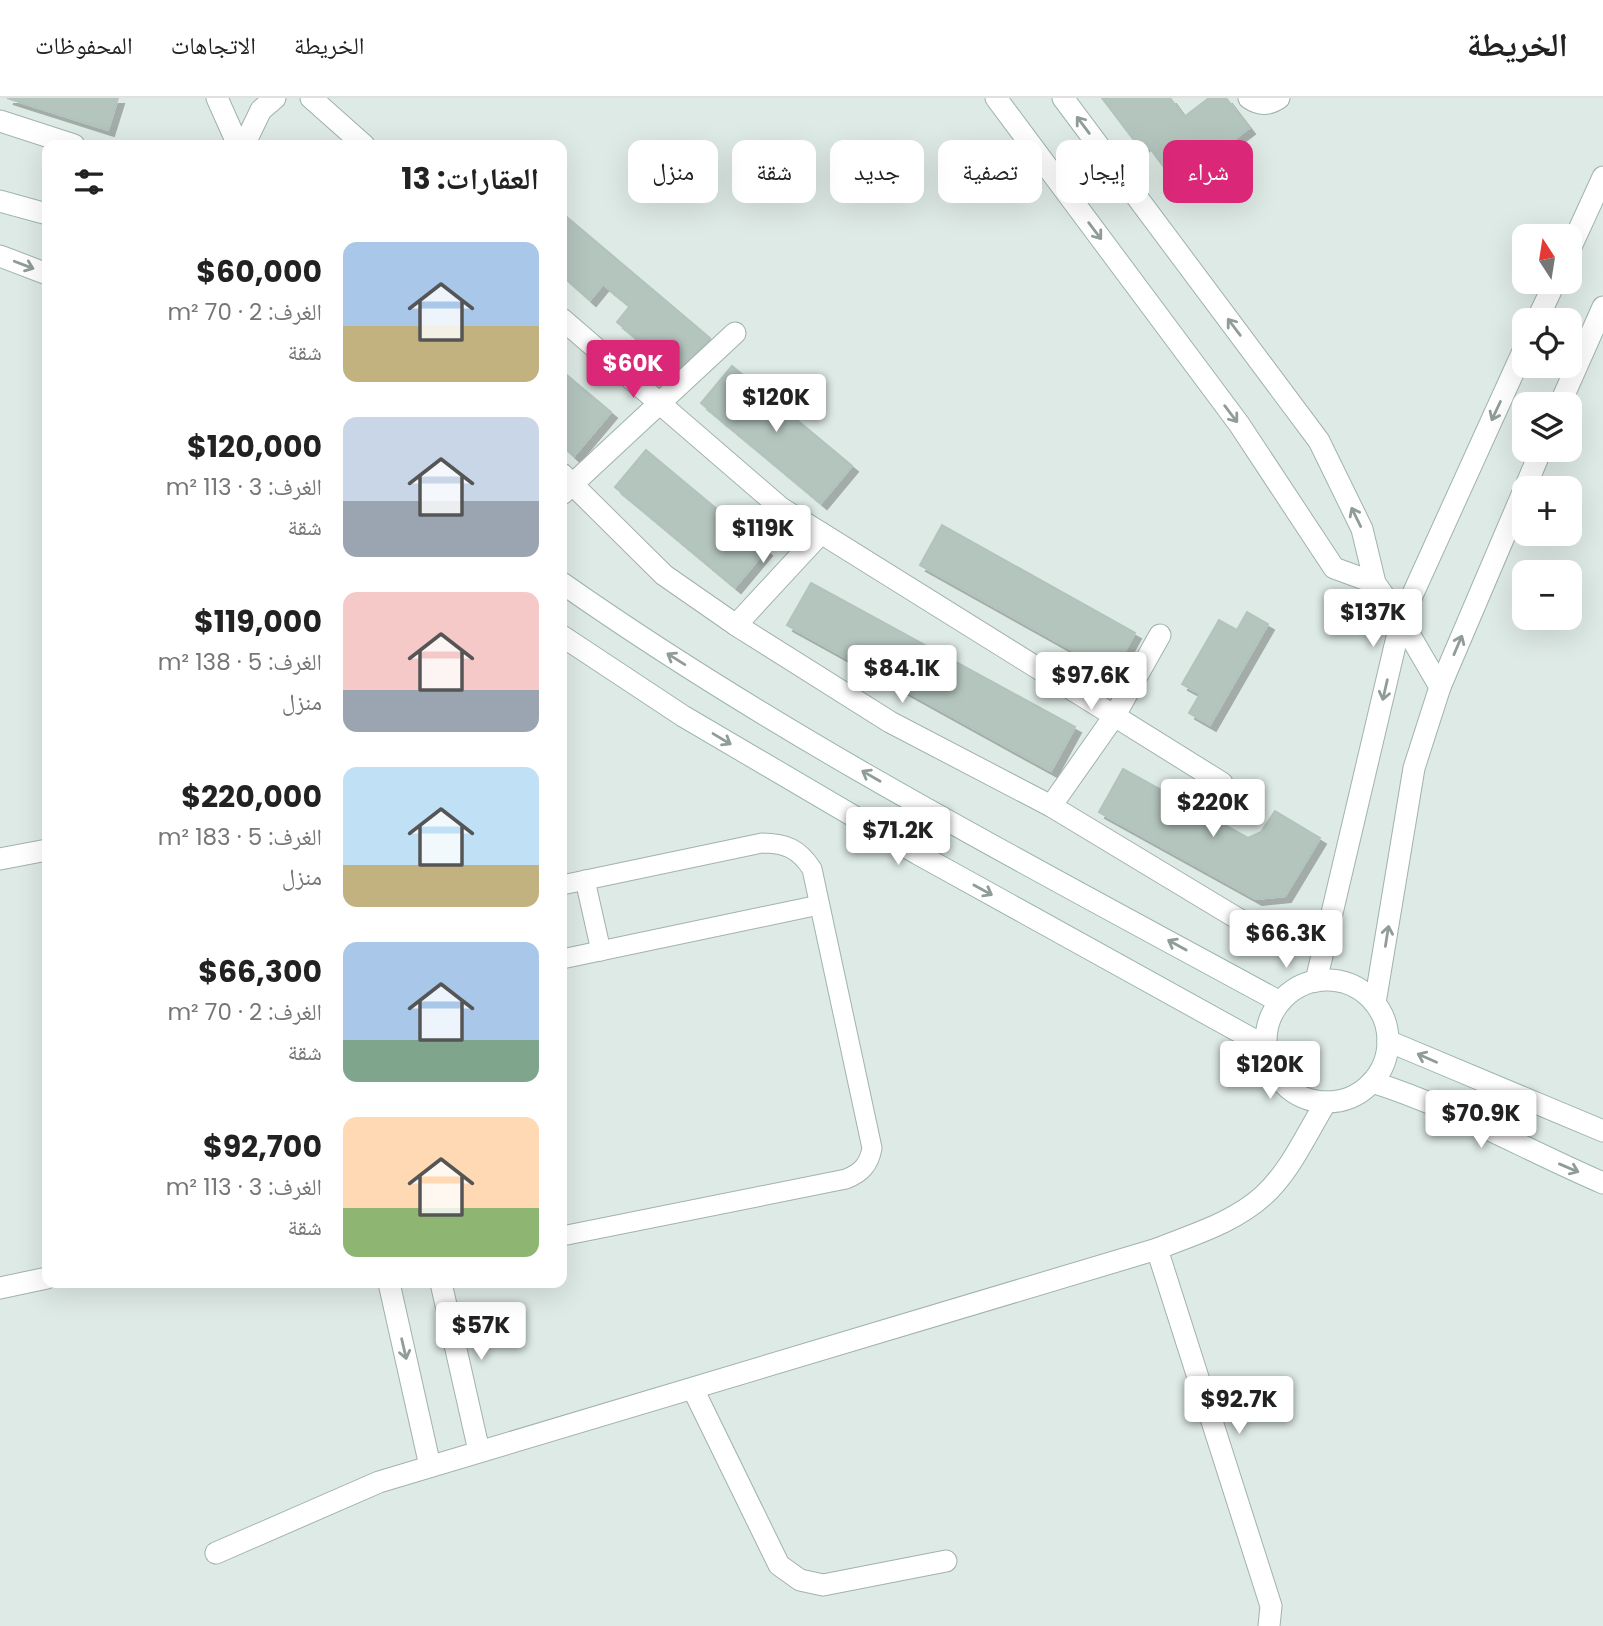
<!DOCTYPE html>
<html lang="ar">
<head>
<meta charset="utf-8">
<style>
  :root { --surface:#fff; --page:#f2f2f2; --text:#222; --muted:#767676; --line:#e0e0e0; --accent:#db2777 }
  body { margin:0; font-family:Poppins,"Noto Naskh Arabic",sans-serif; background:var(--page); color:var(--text); direction:rtl; height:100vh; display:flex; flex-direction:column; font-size:26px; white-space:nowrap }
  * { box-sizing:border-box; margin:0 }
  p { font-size:23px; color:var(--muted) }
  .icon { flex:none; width:38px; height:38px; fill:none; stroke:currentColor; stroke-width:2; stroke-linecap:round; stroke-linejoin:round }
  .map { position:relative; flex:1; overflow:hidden; direction:ltr }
  .side { position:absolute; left:42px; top:42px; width:525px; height:1148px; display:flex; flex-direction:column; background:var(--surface); border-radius:14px; box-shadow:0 7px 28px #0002; direction:rtl }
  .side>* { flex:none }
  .guide { position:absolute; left:588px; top:42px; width:665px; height:63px; direction:rtl; display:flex; gap:14px }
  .needle { width:46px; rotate:348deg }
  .tools { position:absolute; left:1512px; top:126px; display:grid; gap:14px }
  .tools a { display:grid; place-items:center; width:70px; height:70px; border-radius:14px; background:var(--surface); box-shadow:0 7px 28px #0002; font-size:35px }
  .price { position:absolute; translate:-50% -60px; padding:0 16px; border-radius:7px; background:#fff; color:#222; font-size:23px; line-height:46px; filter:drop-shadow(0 2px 4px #0008) }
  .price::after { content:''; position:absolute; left:50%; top:42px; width:21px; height:16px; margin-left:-10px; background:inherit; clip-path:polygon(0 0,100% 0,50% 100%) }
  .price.selected { background:var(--accent); color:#fff }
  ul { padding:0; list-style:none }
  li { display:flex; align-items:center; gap:21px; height:175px; padding:0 28px }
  li span { display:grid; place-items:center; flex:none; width:196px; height:140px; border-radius:14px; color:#555 }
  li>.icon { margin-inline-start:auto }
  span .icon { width:84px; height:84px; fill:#fffc; stroke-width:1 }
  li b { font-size:30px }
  h2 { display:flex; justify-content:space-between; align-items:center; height:84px; padding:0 28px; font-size:30px }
  .chip { padding:0 24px; border-radius:14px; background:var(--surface); box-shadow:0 7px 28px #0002; font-size:24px; line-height:63px }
  .chip.selected { background:var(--accent); color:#fff }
  header { display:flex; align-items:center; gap:42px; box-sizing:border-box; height:98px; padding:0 35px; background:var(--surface); border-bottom:2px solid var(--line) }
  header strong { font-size:33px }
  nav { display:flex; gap:38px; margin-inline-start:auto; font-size:24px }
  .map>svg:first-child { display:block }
  .building { fill:#b4c5be; stroke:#b1c4bc; stroke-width:2; filter:url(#shadow) }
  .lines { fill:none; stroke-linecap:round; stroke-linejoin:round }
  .service-casing { stroke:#a1b2ac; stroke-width:21 }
  .minor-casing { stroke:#a1b2ac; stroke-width:23 }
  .secondary-casing { stroke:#9db6ae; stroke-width:23 }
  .service { stroke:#fff; stroke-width:19 }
  .minor { stroke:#fff; stroke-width:21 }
  .secondary { stroke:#fff; stroke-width:21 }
  .oneway { stroke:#8f9c9a }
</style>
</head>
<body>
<header>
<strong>الخريطة</strong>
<nav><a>الخريطة</a><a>الاتجاهات</a><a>المحفوظات</a></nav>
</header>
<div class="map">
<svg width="1603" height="1528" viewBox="0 0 1603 1528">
  <defs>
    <filter id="shadow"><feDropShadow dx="6" dy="6" stdDeviation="0" flood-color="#0004"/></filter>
  </defs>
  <rect width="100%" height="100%" fill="#deeae5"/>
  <!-- building -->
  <g class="building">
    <polygon points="7,0 118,0 108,32"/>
    <polygon points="1102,0 1170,0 1184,19 1209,0 1226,0 1249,30 1191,74 1184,65 1169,76 1146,45 1140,50"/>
    <polygon points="562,115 710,240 679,275 617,224 630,208 603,186 590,202 562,177"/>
    <polygon points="732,268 852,368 821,405 701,305"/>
    <polygon points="562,273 611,314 574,358 562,347 562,338 566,333 562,329"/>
    <polygon points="646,352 766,452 735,489 615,389"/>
    <polygon points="942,427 1135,535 1113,575 920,467"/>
    <polygon points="811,485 1075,629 1051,673 787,527"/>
    <polygon points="1247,514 1268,526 1210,627 1189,615 1200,596 1182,586 1219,522 1237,532"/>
    <polygon points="1123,671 1248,740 1261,734 1275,713 1320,740 1285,798 1256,801 1099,714"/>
  </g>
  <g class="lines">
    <defs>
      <g id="service">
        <polyline points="585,782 601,853"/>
        <path d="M 562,787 L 762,745 C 786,745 799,751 812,771 L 872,1050 C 869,1067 861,1075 846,1081 L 562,1138"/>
        <polyline points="562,861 819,807"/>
      </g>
      <g id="minor">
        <polyline points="217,0 238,47"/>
        <polyline points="311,0 364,47"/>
        <polyline points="996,0 1239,326 1334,470 1375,485"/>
        <polyline points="1063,0 1319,343 1362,431 1375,485 1401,522 1440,589"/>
        <path d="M 1249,0 C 1259,7 1269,7 1279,0"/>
        <polyline points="0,23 74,47"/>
        <polyline points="244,47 261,12 275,0"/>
        <polyline points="1570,151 1603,79"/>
        <polyline points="562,221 781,410 1222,685"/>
        <polyline points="1537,222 1555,184"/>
        <polyline points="1560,306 1603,209"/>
        <polyline points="562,376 664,477 736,527 890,624 1051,708 1250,828"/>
        <polyline points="1525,390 1541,352"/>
        <polyline points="562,396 735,235"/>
        <polyline points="736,527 821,435"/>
        <polyline points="1051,708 1115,617 1160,537"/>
        <polyline points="0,761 47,752"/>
        <polyline points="1316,883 1401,522 1524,251"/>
        <polyline points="1375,905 1414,670 1440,589 1524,392"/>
        <polyline points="1157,1151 1271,1508 1269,1528"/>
        <polyline points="389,1185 430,1368"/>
        <polyline points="441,1185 479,1353"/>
        <polyline points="0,1190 47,1180"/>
        <polyline points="693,1291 779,1467 800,1482 823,1487 946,1463"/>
        <path d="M 216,1455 L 379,1384 L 1157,1151 C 1194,1136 1233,1125 1263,1098 C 1290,1074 1307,1035 1326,1004"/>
      </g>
      <g id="secondary">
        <polyline points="0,103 47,116"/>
        <polyline points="0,158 47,176"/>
        <path d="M 562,485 C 787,643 1038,772 1280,904"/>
        <polyline points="562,538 683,618 918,756 1265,948"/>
        <circle cx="1327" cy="943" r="61"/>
        <polyline points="1388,943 1603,1033"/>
        <path d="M 1372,984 C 1452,1009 1526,1052 1603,1085"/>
      </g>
    </defs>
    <!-- service casing -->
    <use href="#service" class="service-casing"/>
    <!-- minor casing -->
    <use href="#minor" class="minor-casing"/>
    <!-- secondary casing -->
    <use href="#secondary" class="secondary-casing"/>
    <!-- service -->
    <use href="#service" class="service"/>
    <!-- minor -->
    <use href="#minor" class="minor"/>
    <!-- secondary -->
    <use href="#secondary" class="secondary"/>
  </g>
  <!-- one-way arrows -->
  <defs><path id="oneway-shaft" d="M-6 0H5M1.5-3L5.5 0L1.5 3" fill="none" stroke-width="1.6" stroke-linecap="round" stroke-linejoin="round" transform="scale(1.75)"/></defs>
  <g class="oneway">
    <use href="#oneway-shaft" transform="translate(1083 27) rotate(-127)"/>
    <use href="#oneway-shaft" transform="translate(1095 133) rotate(53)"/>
    <use href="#oneway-shaft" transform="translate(24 167) rotate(21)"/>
    <use href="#oneway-shaft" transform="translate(1234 229) rotate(-127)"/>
    <use href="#oneway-shaft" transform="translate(1496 313) rotate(115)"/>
    <use href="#oneway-shaft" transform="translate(1231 316) rotate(53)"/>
    <use href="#oneway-shaft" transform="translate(1356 419) rotate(-116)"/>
    <use href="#oneway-shaft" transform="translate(1458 547) rotate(-67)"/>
    <use href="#oneway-shaft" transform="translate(676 561) rotate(-148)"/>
    <use href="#oneway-shaft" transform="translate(1385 592) rotate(103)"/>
    <use href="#oneway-shaft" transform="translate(722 641) rotate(31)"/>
    <use href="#oneway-shaft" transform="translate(871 678) rotate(-150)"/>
    <use href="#oneway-shaft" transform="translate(983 792) rotate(29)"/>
    <use href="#oneway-shaft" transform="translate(1387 838) rotate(-81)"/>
    <use href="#oneway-shaft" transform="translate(1177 847) rotate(-151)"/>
    <use href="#oneway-shaft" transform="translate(1427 960) rotate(-156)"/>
    <use href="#oneway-shaft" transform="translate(1569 1070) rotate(23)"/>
    <use href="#oneway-shaft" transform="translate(404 1251) rotate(77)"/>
  </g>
</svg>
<div class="tools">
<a><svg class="needle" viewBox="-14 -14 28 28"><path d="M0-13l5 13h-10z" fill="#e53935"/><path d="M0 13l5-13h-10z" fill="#767676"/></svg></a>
<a><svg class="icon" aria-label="locate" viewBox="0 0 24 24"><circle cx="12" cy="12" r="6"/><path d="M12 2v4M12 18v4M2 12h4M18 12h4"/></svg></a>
<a><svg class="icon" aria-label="layers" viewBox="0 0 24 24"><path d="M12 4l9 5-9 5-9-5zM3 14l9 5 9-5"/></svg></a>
<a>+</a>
<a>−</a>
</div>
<b class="price selected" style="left:633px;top:302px">$60K</b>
<b class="price" style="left:776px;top:336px">$120K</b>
<b class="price" style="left:763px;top:467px">$119K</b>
<b class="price" style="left:1373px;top:551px">$137K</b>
<b class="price" style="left:902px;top:607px">$84.1K</b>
<b class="price" style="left:1091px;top:614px">$97.6K</b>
<b class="price" style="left:1213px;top:741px">$220K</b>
<b class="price" style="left:898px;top:769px">$71.2K</b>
<b class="price" style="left:1286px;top:872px">$66.3K</b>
<b class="price" style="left:1270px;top:1003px">$120K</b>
<b class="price" style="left:1481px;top:1052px">$70.9K</b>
<b class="price" style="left:481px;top:1264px">$57K</b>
<b class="price" style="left:1239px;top:1338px">$92.7K</b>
<div class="guide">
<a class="chip selected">شراء</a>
<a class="chip">إيجار</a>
<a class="chip">تصفية</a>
<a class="chip">جديد</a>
<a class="chip">شقة</a>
<a class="chip">منزل</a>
</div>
<section class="side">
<h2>العقارات: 13<svg class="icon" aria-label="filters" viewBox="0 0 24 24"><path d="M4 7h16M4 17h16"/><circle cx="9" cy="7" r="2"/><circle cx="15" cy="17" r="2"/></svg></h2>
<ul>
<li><span style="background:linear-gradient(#a9c7e8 60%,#c2b280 0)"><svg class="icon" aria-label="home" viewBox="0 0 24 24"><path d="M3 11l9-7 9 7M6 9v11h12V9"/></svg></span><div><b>$60,000</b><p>الغرف: 2 · 70 m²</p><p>شقة</p></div></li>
<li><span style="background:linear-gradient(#c9d6e8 60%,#9aa5b1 0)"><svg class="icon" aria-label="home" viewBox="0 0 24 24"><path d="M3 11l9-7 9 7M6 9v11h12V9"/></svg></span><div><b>$120,000</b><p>الغرف: 3 · 113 m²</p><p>شقة</p></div></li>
<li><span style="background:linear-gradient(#f6c9c9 70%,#9aa5b1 0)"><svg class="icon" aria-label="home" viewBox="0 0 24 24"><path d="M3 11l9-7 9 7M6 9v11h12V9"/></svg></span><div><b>$119,000</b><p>الغرف: 5 · 138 m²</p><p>منزل</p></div></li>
<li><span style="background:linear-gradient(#bfe0f5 70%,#c2b280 0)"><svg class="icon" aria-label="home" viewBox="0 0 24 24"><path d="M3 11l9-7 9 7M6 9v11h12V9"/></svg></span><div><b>$220,000</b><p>الغرف: 5 · 183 m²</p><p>منزل</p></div></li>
<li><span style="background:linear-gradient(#a9c7e8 70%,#7fa58c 0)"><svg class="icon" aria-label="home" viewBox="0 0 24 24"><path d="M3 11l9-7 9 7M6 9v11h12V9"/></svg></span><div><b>$66,300</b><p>الغرف: 2 · 70 m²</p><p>شقة</p></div></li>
<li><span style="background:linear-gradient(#ffd9b3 65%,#8fb573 0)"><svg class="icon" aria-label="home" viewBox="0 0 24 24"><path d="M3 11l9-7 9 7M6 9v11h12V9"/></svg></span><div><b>$92,700</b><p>الغرف: 3 · 113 m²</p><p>شقة</p></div></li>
</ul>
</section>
</div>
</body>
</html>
